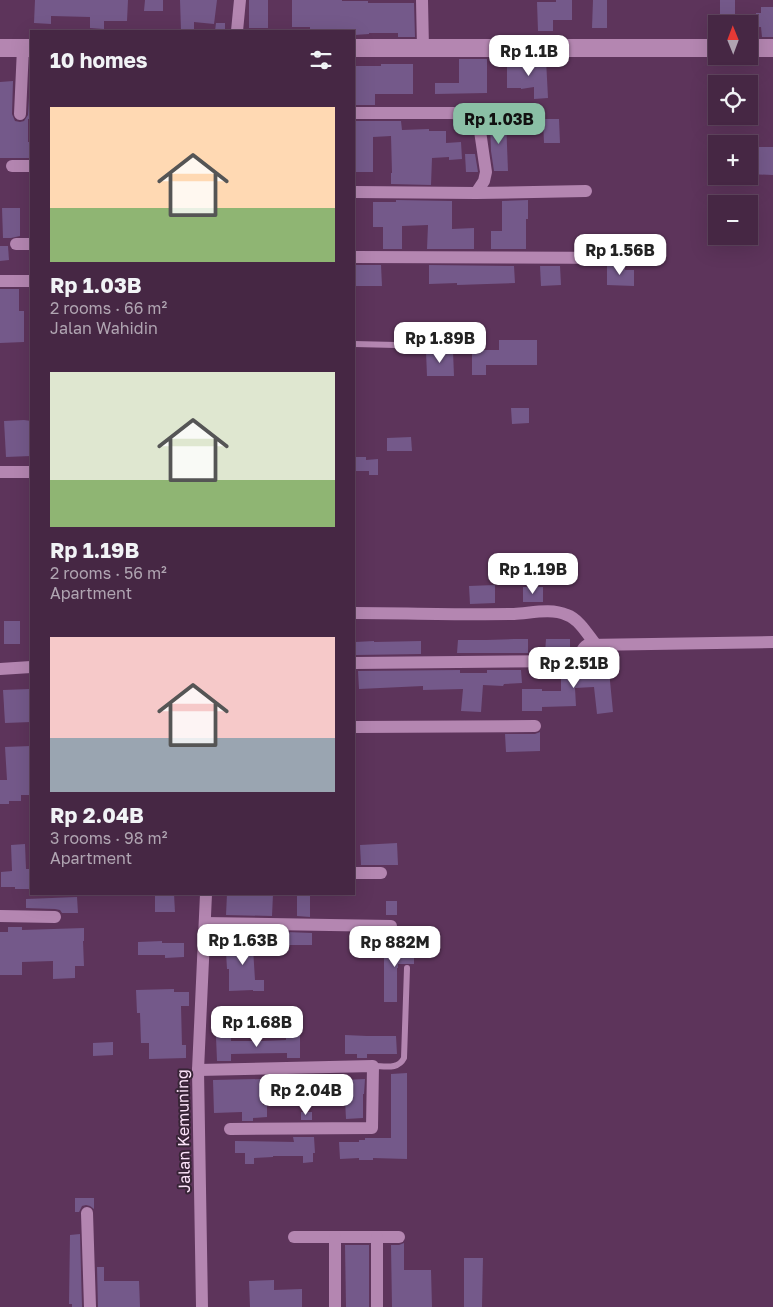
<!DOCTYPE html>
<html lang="en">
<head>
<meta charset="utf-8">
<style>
  :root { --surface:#462744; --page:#50334f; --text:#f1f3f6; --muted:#b0a5b2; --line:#5e445d; --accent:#8abfa5 }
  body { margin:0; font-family:"Golos Text",sans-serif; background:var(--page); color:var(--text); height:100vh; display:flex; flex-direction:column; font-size:19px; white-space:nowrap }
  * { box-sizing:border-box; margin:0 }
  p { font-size:16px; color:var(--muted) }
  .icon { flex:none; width:28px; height:28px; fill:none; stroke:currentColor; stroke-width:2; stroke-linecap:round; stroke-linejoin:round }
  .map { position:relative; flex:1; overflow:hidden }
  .sheet { position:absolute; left:30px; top:30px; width:325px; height:865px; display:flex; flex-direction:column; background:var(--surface); border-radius:0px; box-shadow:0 5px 20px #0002,0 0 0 1px var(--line) }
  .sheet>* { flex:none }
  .needle { width:32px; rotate:359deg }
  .tools { position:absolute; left:708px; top:15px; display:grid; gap:10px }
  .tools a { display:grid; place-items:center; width:50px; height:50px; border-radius:0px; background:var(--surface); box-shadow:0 5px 20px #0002,0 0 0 1px var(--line); font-size:25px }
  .price { position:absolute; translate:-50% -42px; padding:0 11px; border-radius:10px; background:#fff; color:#222; font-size:16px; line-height:32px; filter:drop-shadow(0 1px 2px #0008) }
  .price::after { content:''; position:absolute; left:50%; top:30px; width:15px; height:11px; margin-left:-8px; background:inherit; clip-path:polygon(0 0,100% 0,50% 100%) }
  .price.active { background:var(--accent); color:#111 }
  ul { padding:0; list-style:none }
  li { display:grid; align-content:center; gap:10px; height:265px; padding:0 20px }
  li span { display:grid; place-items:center; height:155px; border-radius:0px; color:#555 }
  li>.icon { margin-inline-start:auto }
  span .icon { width:90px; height:90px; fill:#fffc; stroke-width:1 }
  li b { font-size:21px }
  h2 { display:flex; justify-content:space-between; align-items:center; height:60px; padding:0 20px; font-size:21px }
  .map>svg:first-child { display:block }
  .building { fill:#74598a }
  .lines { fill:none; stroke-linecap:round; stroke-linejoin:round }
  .lane { stroke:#b486b1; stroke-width:6 }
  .street { stroke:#b486b1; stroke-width:12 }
  .secondary { stroke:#b486b1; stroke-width:18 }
  .labels { text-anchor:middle; stroke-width:4; stroke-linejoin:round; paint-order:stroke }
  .street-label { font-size:16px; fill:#fce3fa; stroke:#372436 }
</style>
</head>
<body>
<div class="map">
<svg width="773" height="1307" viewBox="0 0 773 1307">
  <rect width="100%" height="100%" fill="#5d345b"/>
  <!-- building -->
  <g class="building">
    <polygon points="35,0 128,0 127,21 104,21 104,29 90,28 90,17 51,16 51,24 34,23"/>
    <polygon points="145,0 163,0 163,11 144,11"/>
    <polygon points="180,0 217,0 214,24 194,22 194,31 181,31"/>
    <rect x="249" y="0" width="19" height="28"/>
    <polygon points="292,0 342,0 342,1 368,1 368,3 414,3 415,37 398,37 398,33 369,33 369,34 354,35 354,31 310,31 310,27 292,27"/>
    <polygon points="556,0 572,0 572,20 553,20 553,31 538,31 537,2 556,2"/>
    <polygon points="593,0 607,0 607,28 592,28"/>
    <polygon points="720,0 735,0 735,20 726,20 726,17 720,17"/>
    <polygon points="761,7 773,7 773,37 762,37 761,27 756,27 756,13 761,13"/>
    <polygon points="216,23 225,23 225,31 215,31"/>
    <polygon points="459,59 487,59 487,93 435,94 435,83 459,83"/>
    <polygon points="546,59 548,98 534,99 534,87 521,89 521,88 507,88 507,63 532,62 532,60"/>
    <polygon points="381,64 413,64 413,94 375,94 375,105 354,105 354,66 381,66"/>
    <polygon points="30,80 31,80 31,119 28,119 28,142 31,142 31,158 0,158 0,82 13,81 12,114 15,121 20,122 24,121 28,115"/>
    <polygon points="543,119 559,119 560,143 544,143"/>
    <polygon points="490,120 506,120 508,171 494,171 491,151"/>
    <polygon points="355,121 401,121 402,130 429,129 429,131 446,131 446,143 461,142 462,159 449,160 449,157 432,158 431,185 391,184 391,173 392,173 391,136 373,137 373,172 354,172 354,141 356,140"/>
    <polygon points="749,147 773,147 773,175 749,174"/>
    <polygon points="465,154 475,154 478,172 466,172"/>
    <polygon points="396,200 452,201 452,229 474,228 474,249 427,249 428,225 402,226 402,249 383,249 383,227 373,227 373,202 396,202"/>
    <polygon points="528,200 528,219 526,219 526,249 491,249 491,231 502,231 502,201"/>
    <polygon points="2,208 20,208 20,236 11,238 3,238"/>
    <polygon points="0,246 8,246 9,260 0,261"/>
    <polygon points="354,265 381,265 382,286 354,286"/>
    <polygon points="429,265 514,266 515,283 457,285 457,283 429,284"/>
    <polygon points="540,266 560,266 561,285 541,286"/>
    <polygon points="607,266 625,266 625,270 634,270 634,286 607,285"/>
    <polygon points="0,289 19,289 19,311 24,311 24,342 0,343"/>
    <polygon points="499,340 537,340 537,365 486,365 486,375 472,375 472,352 480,352 484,350 499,350"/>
    <polygon points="426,351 453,351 454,376 427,376"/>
    <polygon points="511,408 529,408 529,423 512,424"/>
    <polygon points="24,420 31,421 31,456 6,457 4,421"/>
    <polygon points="411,437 412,451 387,451 387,438"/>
    <polygon points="354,457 366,457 366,460 378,459 378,475 369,475 369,471 354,471"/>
    <polygon points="495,585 495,603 470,604 469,586"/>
    <rect x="523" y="587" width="20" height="15"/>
    <rect x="4" y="621" width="16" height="23"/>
    <polygon points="514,639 528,639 528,653 457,653 458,640 486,640"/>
    <polygon points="546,639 570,639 570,653 545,653"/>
    <polygon points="374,641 374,642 421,641 421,654 356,655 355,642"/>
    <polygon points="590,660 590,662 608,660 613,712 597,714 594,687 575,688 576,706 542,707 542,711 522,711 522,689 542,689 542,691 561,691 561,669 579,668 586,661"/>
    <polygon points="460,670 460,673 487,673 487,670 521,670 522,683 504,684 503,686 483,685 481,712 461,711 463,689 423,690 423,686 359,689 358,671"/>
    <polygon points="30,689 31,722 5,723 3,690"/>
    <polygon points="540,732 540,751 506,752 505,734 535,734"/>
    <polygon points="31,746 31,795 21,795 21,801 9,801 9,804 0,804 0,780 7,780 5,747"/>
    <polygon points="397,843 398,865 361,865 360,845"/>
    <polygon points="25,844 26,869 31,869 31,889 15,889 15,887 1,887 1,872 12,871 11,845"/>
    <polygon points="155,894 174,894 175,912 155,912"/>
    <polygon points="227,894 273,894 272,916 226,915"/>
    <polygon points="297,895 310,896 310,917 297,916"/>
    <polygon points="77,897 78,913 62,913 60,910 55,909 26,908 26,899"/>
    <rect x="386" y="901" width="11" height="14"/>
    <polygon points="8,927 22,927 22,930 84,928 84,941 83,941 84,966 75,966 75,978 53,979 53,961 22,962 22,975 0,975 0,932 8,932"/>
    <polygon points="239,932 252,932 255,980 264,980 264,991 253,991 253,990 229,991 229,969 227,969 226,952 239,951"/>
    <polygon points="286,932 312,933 312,945 286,945"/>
    <polygon points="162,941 162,943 184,943 184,957 165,958 165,955 138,955 138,942"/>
    <polygon points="384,945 414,945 414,964 398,964 398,968 397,968 397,1002 384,1002"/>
    <polygon points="174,989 174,992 189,992 189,1006 181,1006 182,1045 186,1045 186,1058 149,1059 149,1043 141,1043 140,1013 137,1013 136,990"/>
    <polygon points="345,1035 367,1036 396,1036 397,1054 367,1054 367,1058 357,1058 357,1054 345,1054"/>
    <polygon points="286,1036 300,1036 300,1058 287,1058 287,1053 231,1054 231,1061 217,1061 216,1037 231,1037 231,1041 262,1041 286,1040"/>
    <polygon points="113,1042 113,1055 93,1056 93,1043"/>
    <polygon points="407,1073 407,1159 373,1158 373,1160 359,1160 359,1158 340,1159 339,1142 359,1142 359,1140 365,1140 365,1138 391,1138 391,1074"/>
    <polygon points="262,1079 263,1105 267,1104 267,1117 253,1118 253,1121 242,1121 242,1112 214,1113 213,1080"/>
    <polygon points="365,1079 364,1094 363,1094 363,1118 346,1119 344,1080"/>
    <rect x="301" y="1112" width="11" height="8"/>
    <polygon points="293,1137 314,1137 315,1153 313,1153 313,1162 303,1163 303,1156 273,1156 273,1157 254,1158 254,1164 245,1164 245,1153 235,1153 235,1141 294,1142"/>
    <polygon points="75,1198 94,1198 94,1209 90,1206 86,1205 82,1206 79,1212 75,1212"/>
    <polygon points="80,1234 82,1307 72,1307 72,1304 69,1304 70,1235"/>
    <polygon points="404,1243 404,1270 431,1270 432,1307 392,1307 391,1245 399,1245"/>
    <polygon points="345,1245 369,1245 369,1307 346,1307"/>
    <polygon points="464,1258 483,1258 482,1307 464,1307"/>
    <polygon points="97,1267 104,1267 104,1281 139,1281 140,1307 98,1307"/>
    <polygon points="274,1280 274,1290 302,1289 302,1307 250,1307 249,1281"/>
  </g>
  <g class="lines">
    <!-- lane -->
    <g class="lane">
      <polyline points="354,344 480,347"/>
      <path d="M 373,1066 C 385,1066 398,1070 404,1058 L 407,968"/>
    </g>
    <!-- street -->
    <g class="street">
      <polyline points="422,0 423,48"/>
      <polyline points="237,31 240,0"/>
      <polyline points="354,113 454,113 472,124 480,131 486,172 484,181 476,193"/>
      <polyline points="20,114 23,48"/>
      <polyline points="12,166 31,166"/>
      <polyline points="354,192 476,193 586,191"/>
      <polyline points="16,244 31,244"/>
      <polyline points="354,257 633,258"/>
      <polyline points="0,281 31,281"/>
      <polyline points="0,472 31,472"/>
      <path d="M 354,613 C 407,613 461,615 514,614 C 532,613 551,608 567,615 C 579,619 588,635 596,645"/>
      <path d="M 354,663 L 576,661 C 581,656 581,648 587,645 L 773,642"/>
      <polyline points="0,669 31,667"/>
      <polyline points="354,727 535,726"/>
      <polyline points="354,873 381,873"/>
      <polyline points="0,916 55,917"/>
      <polyline points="205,923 391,926"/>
      <polyline points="198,1070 373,1066 372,1128 230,1129"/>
      <polyline points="87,1213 90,1307"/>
      <polyline points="294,1237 399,1237"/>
      <polyline points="335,1237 335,1307"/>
      <polyline points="377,1237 377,1307"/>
      <polyline points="202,1307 198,1070 206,894"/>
    </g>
    <!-- secondary -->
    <g class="secondary">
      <polyline points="0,48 31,48"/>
      <polyline points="354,48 716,48"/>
      <polyline points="749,48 773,48"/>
    </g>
  </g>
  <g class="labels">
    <!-- street labels -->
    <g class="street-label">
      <text transform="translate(183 1131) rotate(-91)" y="6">Jalan Kemuning</text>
    </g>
  </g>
</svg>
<div class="tools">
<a><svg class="needle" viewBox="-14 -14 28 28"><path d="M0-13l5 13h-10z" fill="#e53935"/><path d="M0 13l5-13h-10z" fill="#b0a5b2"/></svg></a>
<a><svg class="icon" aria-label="locate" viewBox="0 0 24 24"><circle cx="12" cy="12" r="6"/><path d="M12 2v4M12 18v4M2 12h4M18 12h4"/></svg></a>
<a>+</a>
<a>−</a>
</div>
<b class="price" style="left:529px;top:77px">Rp 1.1B</b>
<b class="price active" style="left:499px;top:145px">Rp 1.03B</b>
<b class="price" style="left:620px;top:276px">Rp 1.56B</b>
<b class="price" style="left:440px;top:364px">Rp 1.89B</b>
<b class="price" style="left:533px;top:595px">Rp 1.19B</b>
<b class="price" style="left:574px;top:689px">Rp 2.51B</b>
<b class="price" style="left:243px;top:966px">Rp 1.63B</b>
<b class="price" style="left:395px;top:968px">Rp 882M</b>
<b class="price" style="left:257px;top:1048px">Rp 1.68B</b>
<b class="price" style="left:306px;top:1116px">Rp 2.04B</b>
<section class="sheet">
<h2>10 homes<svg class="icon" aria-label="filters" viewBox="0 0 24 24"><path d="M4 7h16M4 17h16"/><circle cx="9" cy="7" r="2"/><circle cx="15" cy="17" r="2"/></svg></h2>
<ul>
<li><span style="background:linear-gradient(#ffd9b3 65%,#8fb573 0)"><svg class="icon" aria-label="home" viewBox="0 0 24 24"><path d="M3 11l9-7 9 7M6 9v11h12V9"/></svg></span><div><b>Rp 1.03B</b><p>2 rooms · 66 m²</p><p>Jalan Wahidin</p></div></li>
<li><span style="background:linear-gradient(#dfe7d0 70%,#8fb573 0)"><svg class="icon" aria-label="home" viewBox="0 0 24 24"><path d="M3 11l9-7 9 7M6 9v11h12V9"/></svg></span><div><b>Rp 1.19B</b><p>2 rooms · 56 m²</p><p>Apartment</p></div></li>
<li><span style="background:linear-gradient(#f6c9c9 65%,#9aa5b1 0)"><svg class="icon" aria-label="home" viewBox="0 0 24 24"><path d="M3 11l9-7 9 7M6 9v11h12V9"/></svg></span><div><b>Rp 2.04B</b><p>3 rooms · 98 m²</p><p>Apartment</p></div></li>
</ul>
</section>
</div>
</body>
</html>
